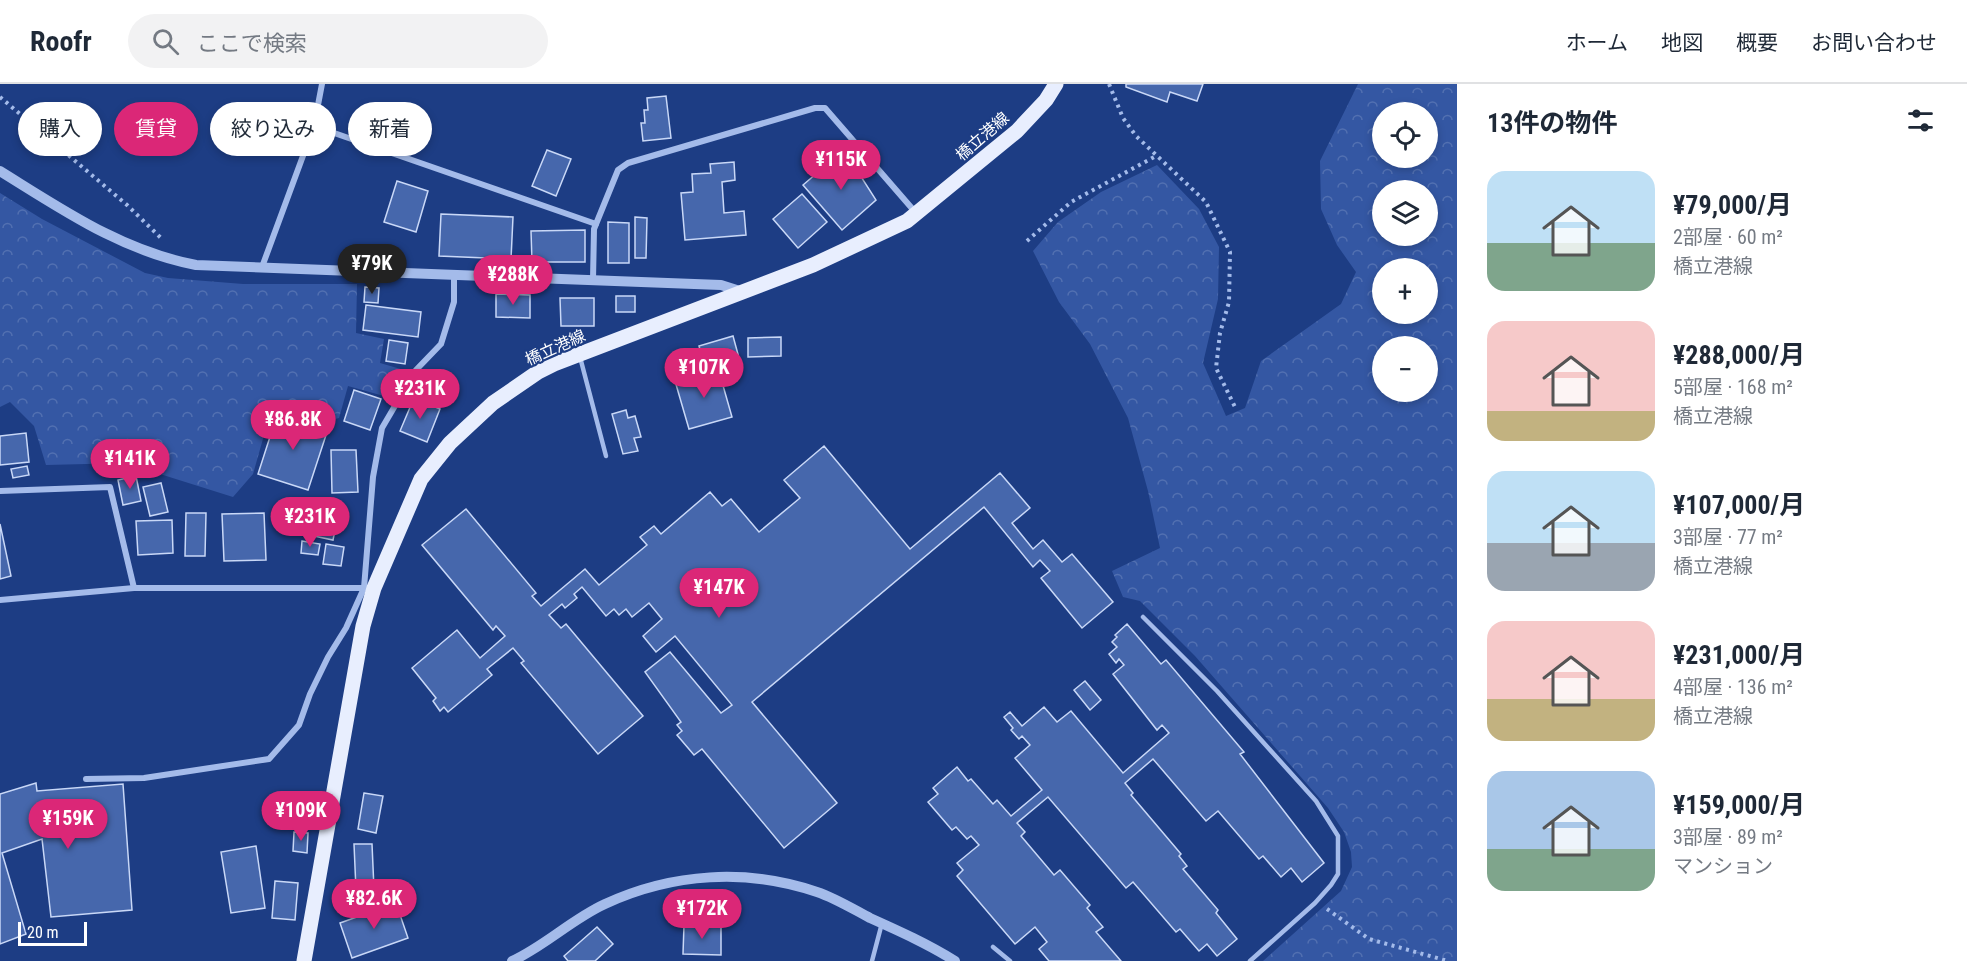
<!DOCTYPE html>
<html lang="ja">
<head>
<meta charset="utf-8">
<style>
  :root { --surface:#fff; --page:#f2f2f3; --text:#1f2937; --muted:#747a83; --line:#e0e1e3; --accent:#db2777 }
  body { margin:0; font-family:"Roboto Condensed","Noto Sans JP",sans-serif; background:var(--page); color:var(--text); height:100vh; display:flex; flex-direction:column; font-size:22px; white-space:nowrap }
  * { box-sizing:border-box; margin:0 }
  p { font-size:20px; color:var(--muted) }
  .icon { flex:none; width:33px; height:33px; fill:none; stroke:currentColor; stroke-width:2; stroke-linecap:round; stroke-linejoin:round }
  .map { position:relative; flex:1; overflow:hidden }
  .details { display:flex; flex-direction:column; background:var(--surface); width:510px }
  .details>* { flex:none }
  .guide { position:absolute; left:18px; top:18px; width:570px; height:54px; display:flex; gap:12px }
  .controls { position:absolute; left:1372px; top:18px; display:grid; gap:12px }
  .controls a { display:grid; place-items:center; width:66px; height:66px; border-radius:50%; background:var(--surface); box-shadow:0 3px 9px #0003; font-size:30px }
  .scale { position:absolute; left:18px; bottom:15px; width:69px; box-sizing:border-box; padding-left:6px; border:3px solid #fff; border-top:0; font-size:16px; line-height:21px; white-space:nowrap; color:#fff; -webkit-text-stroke:4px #1d3d84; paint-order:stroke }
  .price { position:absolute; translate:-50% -51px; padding:0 14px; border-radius:21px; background:var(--accent); color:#fff; font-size:20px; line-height:39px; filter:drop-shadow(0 2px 3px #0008) }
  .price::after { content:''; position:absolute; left:50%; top:36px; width:18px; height:14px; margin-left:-9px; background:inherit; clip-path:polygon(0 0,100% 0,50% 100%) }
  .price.current { background:#222; color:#fff }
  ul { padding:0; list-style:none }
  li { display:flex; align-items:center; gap:18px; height:150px; padding:0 30px }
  li span { display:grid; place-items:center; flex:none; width:168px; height:120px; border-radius:18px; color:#555 }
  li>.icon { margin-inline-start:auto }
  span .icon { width:72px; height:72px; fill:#fffc; stroke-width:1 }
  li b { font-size:26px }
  h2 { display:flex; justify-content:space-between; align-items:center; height:72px; padding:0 30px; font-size:26px }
  .chip { padding:0 21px; border-radius:27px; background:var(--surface); box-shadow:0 3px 9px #0003; font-size:21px; line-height:54px }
  .chip.current { background:var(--accent); color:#fff }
  header { display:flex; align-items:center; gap:36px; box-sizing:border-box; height:84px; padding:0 30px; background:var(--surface); border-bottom:2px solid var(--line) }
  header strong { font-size:28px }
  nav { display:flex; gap:33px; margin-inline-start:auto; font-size:21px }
  .search { width:420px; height:54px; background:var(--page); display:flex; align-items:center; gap:15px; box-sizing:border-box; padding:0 21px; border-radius:33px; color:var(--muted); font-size:22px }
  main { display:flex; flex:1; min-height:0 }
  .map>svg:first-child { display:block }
  .forest { fill:url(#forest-crowns); fill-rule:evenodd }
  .building { fill:#4667ac; stroke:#c9d8f7; stroke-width:1.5 }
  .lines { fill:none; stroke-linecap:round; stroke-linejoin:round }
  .path { stroke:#a4bbea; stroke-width:4; stroke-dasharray:3 4.5; stroke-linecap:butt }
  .service { stroke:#a4bbea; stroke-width:4.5 }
  .minor { stroke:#a4bbea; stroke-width:6 }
  .tertiary { stroke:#a4bbea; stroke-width:10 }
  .primary { stroke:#e8eefe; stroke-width:15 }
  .labels { text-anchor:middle; stroke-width:4.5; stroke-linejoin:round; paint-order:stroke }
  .street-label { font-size:16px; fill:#fff; stroke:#1d3d84 }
</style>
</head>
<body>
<header>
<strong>Roofr</strong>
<div class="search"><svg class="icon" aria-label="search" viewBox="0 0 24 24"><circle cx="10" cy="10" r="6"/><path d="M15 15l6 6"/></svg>ここで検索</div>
<nav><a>ホーム</a><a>地図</a><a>概要</a><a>お問い合わせ</a></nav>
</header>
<main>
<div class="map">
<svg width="1457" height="877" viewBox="0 0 1457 877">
  <defs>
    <pattern id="forest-crowns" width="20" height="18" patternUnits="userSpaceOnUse" patternTransform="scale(1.5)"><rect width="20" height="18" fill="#3457a3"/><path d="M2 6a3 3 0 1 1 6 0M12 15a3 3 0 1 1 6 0" fill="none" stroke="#5270b1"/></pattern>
  </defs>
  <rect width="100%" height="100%" fill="#1d3d84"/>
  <!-- forest -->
  <g class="forest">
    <path d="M 1358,0 L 1457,0 L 1457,877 L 1263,877 L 1341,807 L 1352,783 L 1351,768 L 1344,748 L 1328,724 L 1195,572 L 1140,517 L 1123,513 L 1112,487 L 1160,464 L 1148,407 L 1128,334 L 1090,260 L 1059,218 L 1033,167 L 1058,138 L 1101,108 L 1157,81 L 1199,125 L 1219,163 L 1218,215 L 1203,279 L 1226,332 L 1245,324 L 1261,277 L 1341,220 L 1356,188 L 1337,161 L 1321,125 L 1320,77 ZM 1428,28 L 1428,74 L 1383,74 L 1383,28 ZM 1428,106 L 1428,152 L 1383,152 L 1383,106 ZM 1383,184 L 1428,184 L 1428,230 L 1383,230 ZM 1383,262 L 1428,262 L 1428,308 L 1383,308 Z"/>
    <polygon points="0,109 42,135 145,189 168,194 243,200 357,200 356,249 384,255 380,279 404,286 384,312 348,302 339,334 324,338 272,323 253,390 233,413 125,379 46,381 34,342 10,318 0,323"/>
  </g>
  <!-- building -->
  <g class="building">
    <polygon points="1126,0 1203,0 1197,17 1170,8 1167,18 1126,3"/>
    <polygon points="666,12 671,54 643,57 641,39 645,39 644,26 648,26 647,14"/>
    <polygon points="547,66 571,75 556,112 532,102"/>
    <polygon points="844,66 876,116 842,146 803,101"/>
    <polygon points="734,78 735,96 722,98 724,129 744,127 746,151 685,156 681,109 693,108 692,90 711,89 710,80"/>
    <polygon points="397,97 428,107 416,148 384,138"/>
    <polygon points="802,110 827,138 798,164 773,135"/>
    <polygon points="441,130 513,133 511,175 439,172"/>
    <polygon points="635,133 647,134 646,174 635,174"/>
    <polygon points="608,138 629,139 629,179 608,179"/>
    <polygon points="585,146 585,178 532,178 531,147"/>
    <polygon points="365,203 379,204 378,219 364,218"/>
    <polygon points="496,210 530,211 530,234 496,233"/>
    <rect x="616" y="212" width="19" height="16"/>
    <polygon points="560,214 594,214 594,242 561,242"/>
    <polygon points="366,221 421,228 418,253 363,246"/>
    <polygon points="733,252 739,274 705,283 699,262"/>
    <polygon points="781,253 781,272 748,273 748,254"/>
    <polygon points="389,256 408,259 405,280 386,277"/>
    <polygon points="718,284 732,333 689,345 675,297"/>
    <polygon points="354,306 381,315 370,346 344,337"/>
    <polygon points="414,314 440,325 427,358 400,347"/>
    <polygon points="626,326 628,334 635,332 641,353 634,354 638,367 623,370 612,330"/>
    <polygon points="278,328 328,345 308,406 258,390"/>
    <polygon points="26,349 29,378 0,381 0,352"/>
    <polygon points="824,362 910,465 1000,389 1030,424 1012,439 1033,465 1043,456 1062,478 1072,470 1113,518 1082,544 1041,494 1050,487 1040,476 1033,483 984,423 752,618 837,719 784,764 702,665 694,671 677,651 682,647 677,641 681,638 645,588 670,568 721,629 732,621 675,552 656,568 643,552 662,535 649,519 632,533 626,525 619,531 614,525 606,532 582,503 574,510 577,514 565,524 562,520 549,531 561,544 566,540 643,632 598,670 521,579 524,577 513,564 487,585 492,591 448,628 444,623 440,627 433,617 436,614 412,584 457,546 480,574 505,552 496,542 493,546 422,461 466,425 536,509 532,512 541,522 585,485 599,501 647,461 640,453 654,442 661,450 710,408 722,422 731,415 759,448 800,414 784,396"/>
    <polygon points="331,366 356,366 358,408 332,409"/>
    <polygon points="27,382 29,391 13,394 11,385"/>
    <polygon points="136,392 141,417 123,421 118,396"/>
    <polygon points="161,399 168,428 150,432 143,403"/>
    <polygon points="295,423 338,431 333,456 290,447"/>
    <polygon points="186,429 206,429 205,472 185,472"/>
    <polygon points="264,429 266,476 224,477 222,430"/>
    <polygon points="172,436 173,469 138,471 136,437"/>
    <polygon points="0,440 11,492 0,495"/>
    <polygon points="302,457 320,460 318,471 301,469"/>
    <polygon points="326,460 344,463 341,482 323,480"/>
    <polygon points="1127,540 1161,580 1166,576 1244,668 1240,670 1324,779 1302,798 1291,784 1281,793 1263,772 1259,775 1218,727 1206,737 1153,675 1125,699 1133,709 1131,711 1181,770 1179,772 1187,782 1183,785 1218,826 1216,829 1237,855 1217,872 1207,860 1199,867 1180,845 1176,848 1133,798 1126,804 1048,713 1017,739 1025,748 1021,752 1054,791 1060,786 1090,821 1087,824 1103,843 1096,848 1121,877 1049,877 1039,865 1047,858 1035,843 1015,860 957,792 963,786 957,779 979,761 971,752 967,755 956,743 952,746 928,718 938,710 933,704 957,683 968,697 971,695 993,720 997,716 1011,732 1042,706 1015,674 1030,661 1022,652 1019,655 1011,646 1013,644 1004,633 1010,628 1022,642 1044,623 1057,638 1071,627 1123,689 1169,649 1162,641 1157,646 1113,590 1124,581 1119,575 1116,579 1109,570 1117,563 1112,558 1117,553 1115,551"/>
    <polygon points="1085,597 1101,616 1090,626 1074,606"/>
    <polygon points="36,699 37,707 123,700 132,826 51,833 42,755 2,769 26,850 0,860 0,710"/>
    <polygon points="364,709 383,712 376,749 358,745"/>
    <polygon points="294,748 308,749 307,769 293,767"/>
    <polygon points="354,760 372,760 374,805 356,806"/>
    <polygon points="256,762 265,824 231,829 221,768"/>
    <polygon points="275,797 298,799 295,836 272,834"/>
    <polygon points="396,819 408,854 352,874 340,839"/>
    <polygon points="684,841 721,842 721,871 683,870"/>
    <polygon points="597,843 613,860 595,877 568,877 564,872"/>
  </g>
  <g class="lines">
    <!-- path -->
    <g class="path">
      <polyline points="1109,0 1123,34 1136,52 1206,118 1230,168 1229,218 1220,249 1216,284 1235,323"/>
      <polyline points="0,13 127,121 162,155"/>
      <polyline points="1027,157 1071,118 1156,72"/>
      <polyline points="1327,825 1369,855 1448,877"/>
    </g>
    <!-- service -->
    <g class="service">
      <polyline points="580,273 606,372"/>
      <polyline points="1143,533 1217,607 1316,717 1338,752 1338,790 1331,801 1315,819 1250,877"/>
      <polyline points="993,863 1010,877"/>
      <polyline points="872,877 882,839"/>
    </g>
    <!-- minor -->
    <g class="minor">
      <polyline points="314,42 596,140"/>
      <polyline points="262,183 314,42 322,0"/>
      <polyline points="593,196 594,145 618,86 628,79 815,24 825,24 916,129"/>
      <polyline points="0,407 110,403 134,504"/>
      <polyline points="0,516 134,504 368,504"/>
      <polyline points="86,695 144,694 269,675 299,641 310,610 328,573 346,544 364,504 373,393 382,344 416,286 441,260 454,218 454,191"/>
    </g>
    <!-- tertiary -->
    <g class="tertiary">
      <path d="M 0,87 C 63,126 122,167 196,181 L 721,201 L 743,208"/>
      <path d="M 512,877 C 545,862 572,835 605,820 C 672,789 747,784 817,808 C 835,814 853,825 870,834 C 899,847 928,860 955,877"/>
    </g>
    <!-- primary -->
    <polyline class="primary" points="304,877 363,542 374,504 421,395 450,359 493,319 538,288 554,280 813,181 907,137 1017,47 1046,16 1056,0"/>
  </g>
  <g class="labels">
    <!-- street labels -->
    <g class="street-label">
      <text transform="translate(982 52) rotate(-41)" y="6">橋立港線</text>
      <text transform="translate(555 263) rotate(-24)" y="6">橋立港線</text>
    </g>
  </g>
</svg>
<div class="controls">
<a><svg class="icon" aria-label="locate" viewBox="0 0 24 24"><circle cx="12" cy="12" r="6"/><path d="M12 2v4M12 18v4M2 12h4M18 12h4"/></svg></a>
<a><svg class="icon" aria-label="layers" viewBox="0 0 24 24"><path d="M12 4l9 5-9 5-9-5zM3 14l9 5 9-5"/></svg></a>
<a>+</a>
<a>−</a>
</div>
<div class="scale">20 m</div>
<b class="price" style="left:841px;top:107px">¥115K</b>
<b class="price current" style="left:372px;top:211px">¥79K</b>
<b class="price" style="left:513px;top:222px">¥288K</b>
<b class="price" style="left:704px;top:315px">¥107K</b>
<b class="price" style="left:420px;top:336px">¥231K</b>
<b class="price" style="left:293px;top:367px">¥86.8K</b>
<b class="price" style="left:130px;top:406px">¥141K</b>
<b class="price" style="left:310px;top:464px">¥231K</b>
<b class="price" style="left:719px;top:535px">¥147K</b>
<b class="price" style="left:301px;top:758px">¥109K</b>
<b class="price" style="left:68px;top:766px">¥159K</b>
<b class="price" style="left:374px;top:846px">¥82.6K</b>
<b class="price" style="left:702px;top:856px">¥172K</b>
<div class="guide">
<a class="chip">購入</a>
<a class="chip current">賃貸</a>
<a class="chip">絞り込み</a>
<a class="chip">新着</a>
</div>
</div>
<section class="details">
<h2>13件の物件<svg class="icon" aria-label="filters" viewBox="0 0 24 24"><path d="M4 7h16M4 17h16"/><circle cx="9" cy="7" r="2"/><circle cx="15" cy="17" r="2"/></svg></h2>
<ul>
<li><span style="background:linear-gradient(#bfe0f5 60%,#7fa58c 0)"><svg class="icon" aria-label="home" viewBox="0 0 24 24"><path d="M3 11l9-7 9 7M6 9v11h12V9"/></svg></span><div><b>¥79,000/月</b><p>2部屋 · 60 m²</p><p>橋立港線</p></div></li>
<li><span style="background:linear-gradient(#f6c9c9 75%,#c2b280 0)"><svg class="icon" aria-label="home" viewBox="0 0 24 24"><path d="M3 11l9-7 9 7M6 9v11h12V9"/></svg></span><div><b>¥288,000/月</b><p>5部屋 · 168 m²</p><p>橋立港線</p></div></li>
<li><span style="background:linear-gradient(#bfe0f5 60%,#9aa5b1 0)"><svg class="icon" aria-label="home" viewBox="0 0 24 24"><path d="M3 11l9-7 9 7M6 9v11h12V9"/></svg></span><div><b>¥107,000/月</b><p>3部屋 · 77 m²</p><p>橋立港線</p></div></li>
<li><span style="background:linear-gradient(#f6c9c9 65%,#c2b280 0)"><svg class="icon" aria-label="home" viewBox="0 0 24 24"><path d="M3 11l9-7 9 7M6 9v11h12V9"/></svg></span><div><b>¥231,000/月</b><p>4部屋 · 136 m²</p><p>橋立港線</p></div></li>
<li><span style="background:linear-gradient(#a9c7e8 65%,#7fa58c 0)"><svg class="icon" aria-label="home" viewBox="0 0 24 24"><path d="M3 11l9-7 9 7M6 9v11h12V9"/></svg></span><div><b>¥159,000/月</b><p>3部屋 · 89 m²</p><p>マンション</p></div></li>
</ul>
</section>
</main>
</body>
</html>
